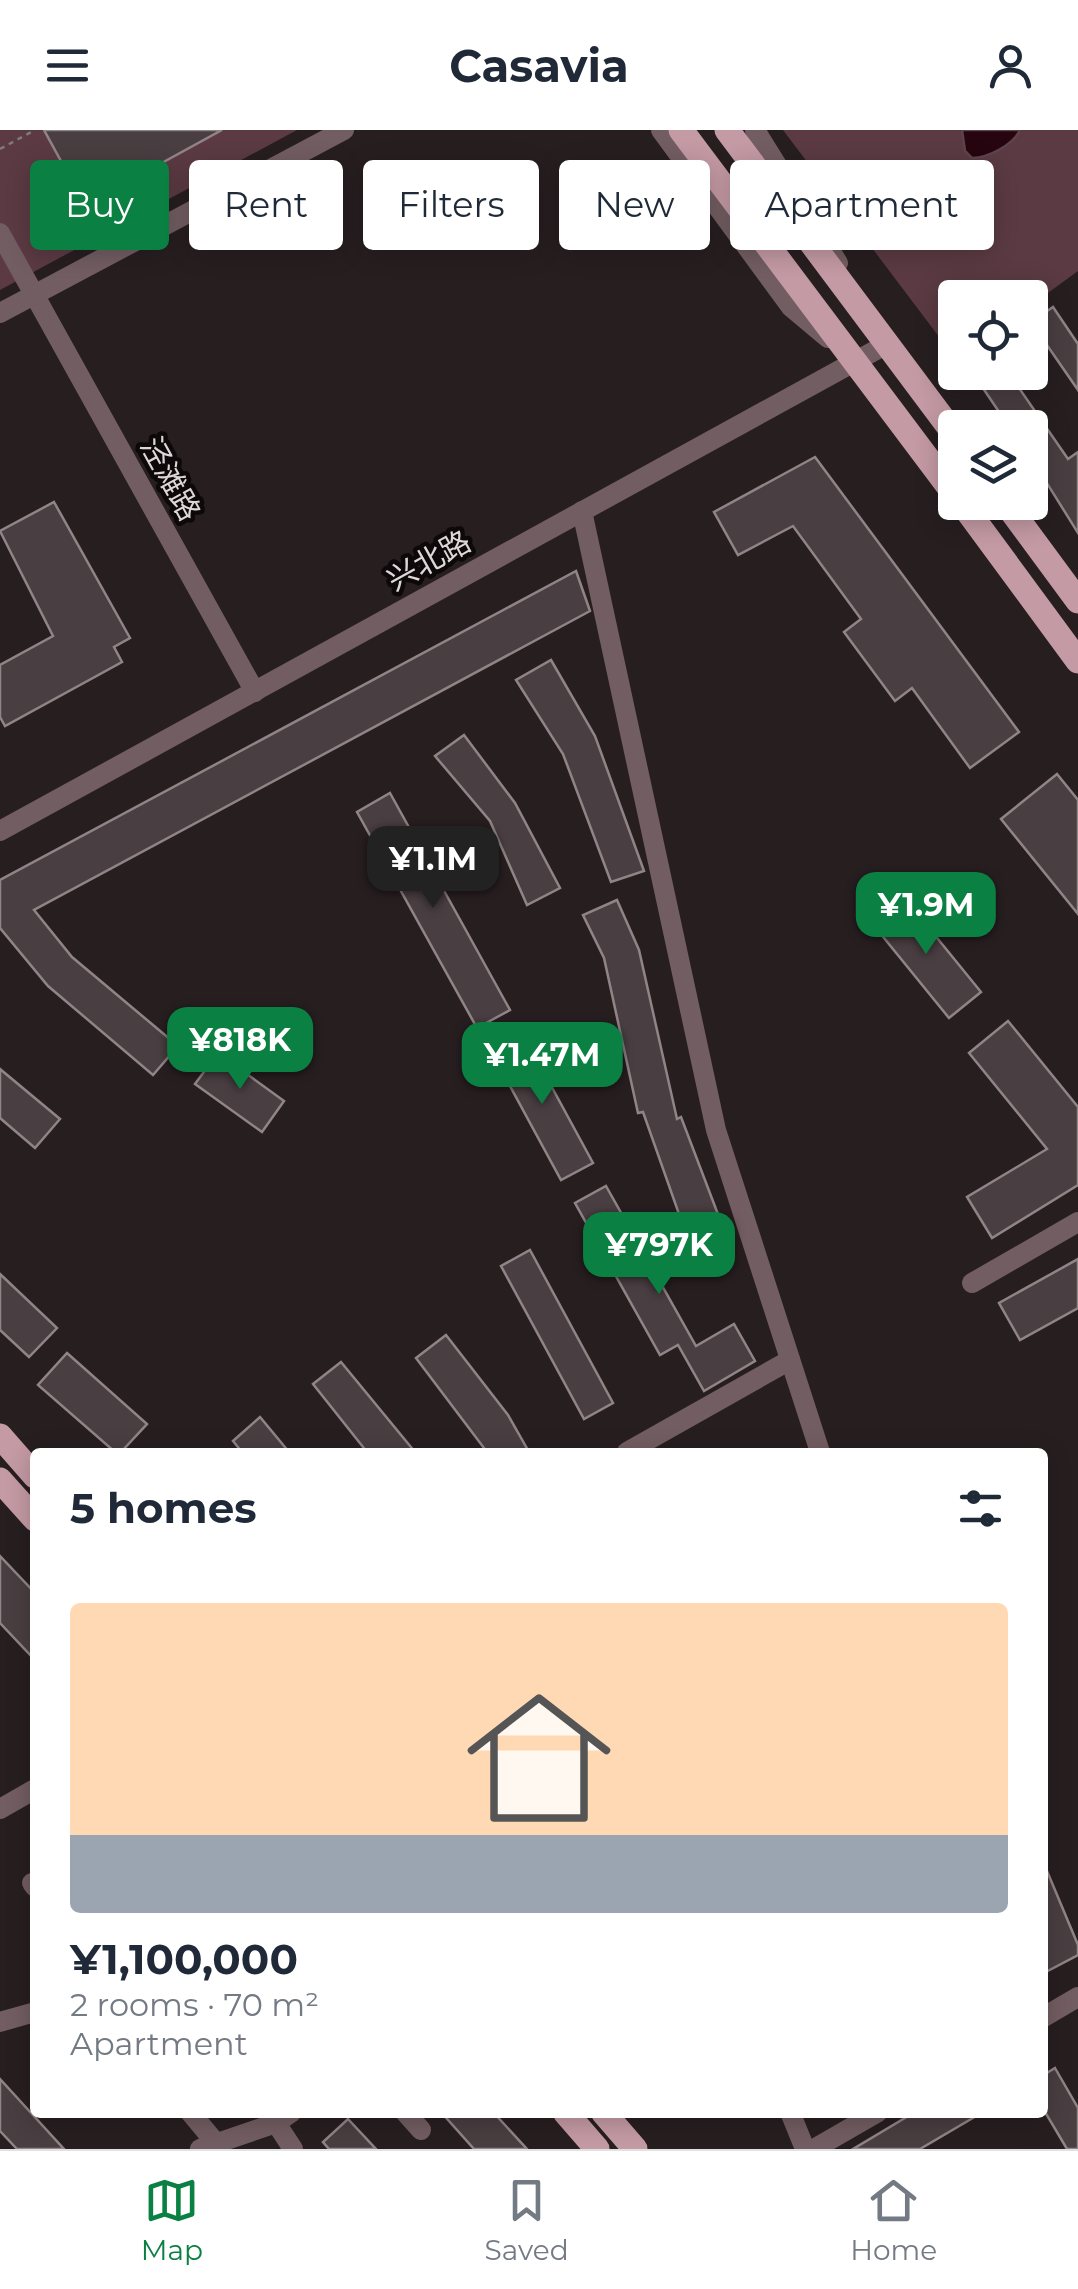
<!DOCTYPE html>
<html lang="en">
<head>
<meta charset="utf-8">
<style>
  :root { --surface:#fff; --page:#f2f2f3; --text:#1f2937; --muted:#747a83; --line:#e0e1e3; --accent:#0b8043 }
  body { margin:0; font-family:Montserrat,"Noto Sans SC",sans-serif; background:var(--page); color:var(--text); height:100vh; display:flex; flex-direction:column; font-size:38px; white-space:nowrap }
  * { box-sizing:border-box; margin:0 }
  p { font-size:32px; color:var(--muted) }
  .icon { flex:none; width:55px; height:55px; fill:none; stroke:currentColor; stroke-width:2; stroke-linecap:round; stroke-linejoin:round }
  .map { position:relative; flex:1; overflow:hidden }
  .drawer { position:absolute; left:30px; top:1318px; width:1018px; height:670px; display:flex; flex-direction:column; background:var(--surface); border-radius:10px; box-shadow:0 5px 25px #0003 }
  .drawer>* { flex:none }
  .top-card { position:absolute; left:30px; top:30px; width:1020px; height:90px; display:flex; gap:20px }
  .controls { position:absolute; left:938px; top:150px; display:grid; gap:20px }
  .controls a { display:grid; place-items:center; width:110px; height:110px; border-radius:10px; background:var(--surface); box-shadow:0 5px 25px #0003; font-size:50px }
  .price { position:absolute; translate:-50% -85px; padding:0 22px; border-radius:20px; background:var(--accent); color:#fff; font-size:32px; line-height:65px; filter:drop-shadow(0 2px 5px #0008) }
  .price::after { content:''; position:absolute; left:50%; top:60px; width:30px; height:22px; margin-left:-15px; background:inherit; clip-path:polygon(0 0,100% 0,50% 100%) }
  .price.current { background:#222; color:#fff }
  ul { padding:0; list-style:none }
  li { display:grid; align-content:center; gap:20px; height:530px; padding:0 40px }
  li+li { border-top:2px solid var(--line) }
  li span { display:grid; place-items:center; height:310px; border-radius:10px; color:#555 }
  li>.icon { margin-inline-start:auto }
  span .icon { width:180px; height:180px; fill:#fffc; stroke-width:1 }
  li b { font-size:42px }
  h2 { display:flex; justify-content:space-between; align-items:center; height:120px; padding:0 40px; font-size:42px }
  .pill { padding:0 35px; border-radius:10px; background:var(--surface); box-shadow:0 5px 25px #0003; font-size:35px; line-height:90px }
  .pill.current { background:var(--accent); color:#fff }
  header { display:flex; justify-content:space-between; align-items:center; height:130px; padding:0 40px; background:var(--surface); font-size:45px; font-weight:700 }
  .menu { display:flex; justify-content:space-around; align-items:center; height:140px; border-top:2px solid var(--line); background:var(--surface); font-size:28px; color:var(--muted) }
  .menu a { display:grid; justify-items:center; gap:5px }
  .menu .current { color:var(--accent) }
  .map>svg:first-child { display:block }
  .green { fill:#5b3a43 }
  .water { fill:#260410; stroke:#5d434c; stroke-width:2.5 }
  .building { fill:#493e41; stroke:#918487; stroke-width:2.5 }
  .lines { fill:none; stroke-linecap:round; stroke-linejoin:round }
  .path { stroke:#81797b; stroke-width:2.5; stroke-dasharray:5 5; stroke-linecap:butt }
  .minor { stroke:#725d62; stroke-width:20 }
  .major { stroke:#c49aa4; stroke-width:25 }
  .labels { text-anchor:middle; stroke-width:9; stroke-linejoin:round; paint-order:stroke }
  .street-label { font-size:30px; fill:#ded7d8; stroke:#0d090a }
</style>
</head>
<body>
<header><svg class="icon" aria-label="menu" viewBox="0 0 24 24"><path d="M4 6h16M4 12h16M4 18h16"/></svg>Casavia<svg class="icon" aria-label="person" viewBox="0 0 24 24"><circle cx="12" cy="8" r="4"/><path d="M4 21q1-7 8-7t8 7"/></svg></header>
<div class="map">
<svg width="1078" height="2019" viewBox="0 0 1078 2019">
  <rect width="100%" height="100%" fill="#271e20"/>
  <!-- green -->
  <g class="green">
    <polygon points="0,0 297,0 0,160"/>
    <polygon points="783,0 1078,0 1078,141 1030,176 1030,168 955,168 955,228"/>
  </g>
  <!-- water -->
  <path class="water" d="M 962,0 L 1020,0 C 1013,15 988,28 972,28 L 965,21 Z"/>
  <!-- building -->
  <g class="building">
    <polygon points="44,0 222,0 85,75"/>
    <polygon points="1053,177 1078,214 1078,260 1031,192"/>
    <polygon points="972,242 1008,242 1068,329 1078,322 1078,403 1030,326 1030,298 1010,298"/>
    <polygon points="815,327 1019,602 970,638 912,558 895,571 844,502 861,489 793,396 738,425 714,382"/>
    <polygon points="54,372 130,508 114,517 122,532 5,596 0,587 0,535 53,506 0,401"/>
    <polygon points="576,441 590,481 34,780 72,827 178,916 153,945 48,856 0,798 0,750"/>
    <polygon points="551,530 595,606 644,741 611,752 563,624 516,550"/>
    <polygon points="464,605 515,673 560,758 527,775 490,691 435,626"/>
    <polygon points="1057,644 1078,670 1078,784 1001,689"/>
    <polygon points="390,663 510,880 477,898 357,682"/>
    <polygon points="903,766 981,862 949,888 871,792"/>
    <polygon points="617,770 639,820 677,989 681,987 727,1108 692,1121 643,982 638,983 604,828 583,785"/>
    <polygon points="1008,891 1078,977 1078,1055 992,1108 967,1067 1047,1019 969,923"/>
    <polygon points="523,904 593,1033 561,1050 491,921"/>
    <polygon points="218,923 284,971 262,1002 195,954"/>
    <polygon points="0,939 60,989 35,1018 0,988"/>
    <polygon points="606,1056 696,1216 734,1194 755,1231 704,1261 678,1215 660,1225 575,1073"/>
    <polygon points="530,1120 613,1273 584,1289 501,1136"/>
    <polygon points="1078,1129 1078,1178 1020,1210 999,1173"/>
    <polygon points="0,1144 57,1198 29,1227 0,1200"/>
    <polygon points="446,1205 508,1285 529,1322 487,1322 416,1228"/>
    <polygon points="67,1223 147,1294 121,1322 115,1322 38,1255"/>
    <polygon points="341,1232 415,1322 367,1322 313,1254"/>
    <polygon points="260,1287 289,1322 242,1322 233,1311"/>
    <polygon points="0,1426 35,1463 35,1530 0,1493"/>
    <polygon points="1042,1729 1078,1815 1078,1825 1042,1844"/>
    <polygon points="1055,1938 1078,1978 1078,2019 1067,2019 1042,1977 1042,1946"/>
    <polygon points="0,1949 64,2019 17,2019 0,2001"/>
    <polygon points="441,1982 493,1982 527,2019 474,2019"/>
    <polygon points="915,1982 983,1982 920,2019 853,2019"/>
    <polygon points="348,1989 376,2019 329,2019 323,2012"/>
  </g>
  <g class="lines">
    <!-- path -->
    <polyline class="path" points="0,19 35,0"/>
    <!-- minor -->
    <g class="minor">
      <polyline points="661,0 791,177 828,208"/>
      <polyline points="755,0 838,133"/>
      <polyline points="0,103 255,562"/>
      <polyline points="0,183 344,0"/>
      <polyline points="582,381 716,1000 820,1322"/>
      <polyline points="0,701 887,214 882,205"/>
      <polyline points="972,1153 1078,1092"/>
      <polyline points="627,1322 790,1230"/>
      <polyline points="0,1679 35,1659"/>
      <polyline points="32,1753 35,1757"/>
      <polyline points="1042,1888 1078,1867"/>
      <polyline points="0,1892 35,1882"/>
      <polyline points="190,1982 215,2012"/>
      <polyline points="405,1982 421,2000"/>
      <polyline points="790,1982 805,2019"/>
      <polyline points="276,1993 293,2019"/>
      <polyline points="200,2019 276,1993 292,1982"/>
      <polyline points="814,2019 878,1982"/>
    </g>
    <!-- major -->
    <g class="major">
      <polyline points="681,0 955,365"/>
      <polyline points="727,0 955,305"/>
      <polyline points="961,372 1078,531"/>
      <polyline points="1005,372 1078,471"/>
      <polyline points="0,1306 35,1346"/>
      <polyline points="0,1350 35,1389"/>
      <polyline points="565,1982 597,2019"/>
      <polyline points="603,1982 635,2019"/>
    </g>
  </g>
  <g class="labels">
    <!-- street labels -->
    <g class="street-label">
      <text transform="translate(170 349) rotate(61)" y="10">泾滩路</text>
      <text transform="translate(429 431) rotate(-29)" y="10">兴北路</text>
    </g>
  </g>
</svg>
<div class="controls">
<a><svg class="icon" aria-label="locate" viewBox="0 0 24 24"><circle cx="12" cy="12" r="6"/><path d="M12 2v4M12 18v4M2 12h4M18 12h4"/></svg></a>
<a><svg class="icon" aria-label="layers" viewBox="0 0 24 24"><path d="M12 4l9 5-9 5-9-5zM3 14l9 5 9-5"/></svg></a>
</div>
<b class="price current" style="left:433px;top:781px">¥1.1M</b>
<b class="price" style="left:926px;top:827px">¥1.9M</b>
<b class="price" style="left:240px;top:962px">¥818K</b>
<b class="price" style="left:542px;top:977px">¥1.47M</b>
<b class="price" style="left:659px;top:1167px">¥797K</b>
<div class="top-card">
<a class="pill current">Buy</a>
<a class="pill">Rent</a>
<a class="pill">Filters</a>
<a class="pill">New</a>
<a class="pill">Apartment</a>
</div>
<section class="drawer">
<h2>5 homes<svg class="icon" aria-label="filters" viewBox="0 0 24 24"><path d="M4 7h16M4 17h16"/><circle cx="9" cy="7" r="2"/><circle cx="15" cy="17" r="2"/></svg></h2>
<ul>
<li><span style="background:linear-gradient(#ffd9b3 75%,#9aa5b1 0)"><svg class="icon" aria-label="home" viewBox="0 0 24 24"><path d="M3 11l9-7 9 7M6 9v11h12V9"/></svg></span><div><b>¥1,100,000</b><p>2 rooms · 70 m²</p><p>Apartment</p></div></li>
</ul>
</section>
</div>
<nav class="menu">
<a class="current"><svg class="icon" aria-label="map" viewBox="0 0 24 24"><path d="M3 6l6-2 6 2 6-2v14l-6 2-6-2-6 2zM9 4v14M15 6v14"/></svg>Map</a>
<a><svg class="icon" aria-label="saved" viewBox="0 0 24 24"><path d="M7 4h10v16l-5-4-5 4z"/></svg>Saved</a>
<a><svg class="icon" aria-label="home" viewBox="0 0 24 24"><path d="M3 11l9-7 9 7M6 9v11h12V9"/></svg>Home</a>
</nav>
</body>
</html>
